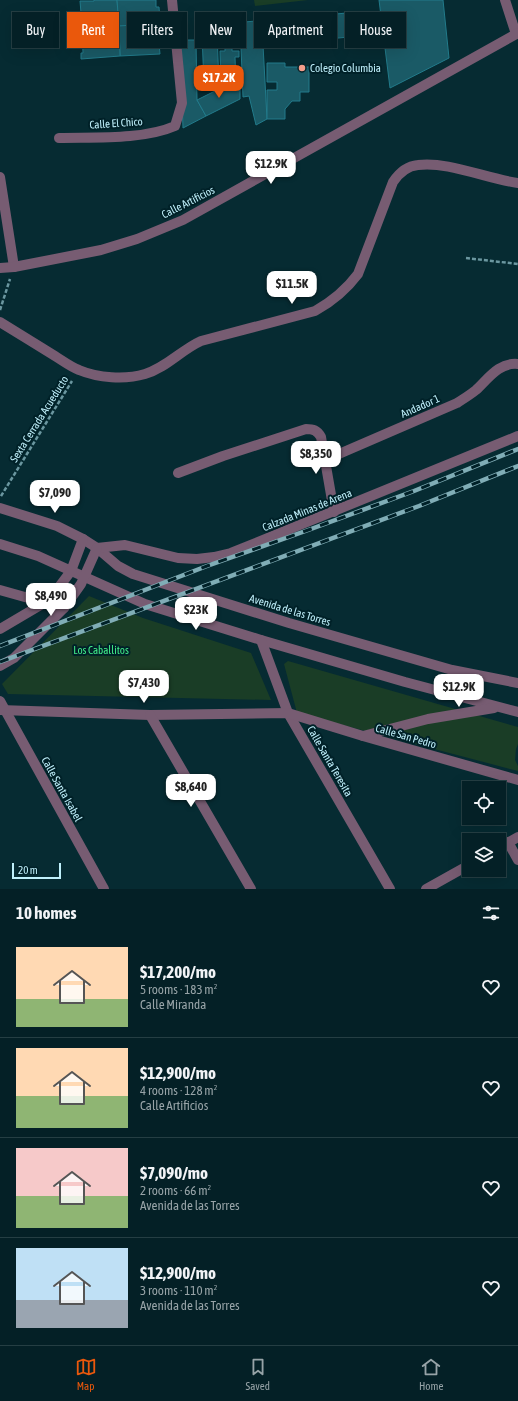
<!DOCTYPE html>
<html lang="en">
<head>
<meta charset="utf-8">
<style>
  :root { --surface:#042026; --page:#122d32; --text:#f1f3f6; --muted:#97a3a7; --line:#253e43; --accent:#ea580c }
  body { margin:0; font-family:"Asap Condensed",sans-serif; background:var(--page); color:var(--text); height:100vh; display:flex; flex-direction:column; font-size:15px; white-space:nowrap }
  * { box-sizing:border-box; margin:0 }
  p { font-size:13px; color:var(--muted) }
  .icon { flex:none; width:22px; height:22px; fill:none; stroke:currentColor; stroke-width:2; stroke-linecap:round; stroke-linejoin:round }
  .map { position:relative; height:889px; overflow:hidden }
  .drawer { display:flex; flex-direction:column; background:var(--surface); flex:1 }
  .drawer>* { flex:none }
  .hud { position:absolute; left:12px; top:12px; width:494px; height:36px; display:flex; gap:8px }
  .controls { position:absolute; left:462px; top:781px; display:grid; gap:8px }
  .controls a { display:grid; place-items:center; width:44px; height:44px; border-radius:0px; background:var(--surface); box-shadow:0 4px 16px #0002,0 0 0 1px var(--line); font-size:20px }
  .scale { position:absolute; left:12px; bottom:10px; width:49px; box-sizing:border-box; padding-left:4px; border:2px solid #bff0fb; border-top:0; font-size:11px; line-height:14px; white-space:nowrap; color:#bff0fb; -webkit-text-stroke:3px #002128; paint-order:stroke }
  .price { position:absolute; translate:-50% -34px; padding:0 9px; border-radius:8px; background:#fff; color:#222; font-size:13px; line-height:26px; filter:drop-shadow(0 1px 2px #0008) }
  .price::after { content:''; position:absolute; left:50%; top:24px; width:12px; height:9px; margin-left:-6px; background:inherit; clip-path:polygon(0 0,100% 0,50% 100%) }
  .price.on { background:var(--accent); color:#fff }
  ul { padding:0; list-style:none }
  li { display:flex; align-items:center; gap:12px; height:100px; padding:0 16px }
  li+li { border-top:1px solid var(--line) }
  li span { display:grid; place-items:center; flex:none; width:112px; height:80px; border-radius:0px; color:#555 }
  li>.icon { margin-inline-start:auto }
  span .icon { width:48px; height:48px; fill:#fffc; stroke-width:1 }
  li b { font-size:17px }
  h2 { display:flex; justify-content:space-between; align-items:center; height:48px; padding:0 16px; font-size:17px }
  .chip { padding:0 14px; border-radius:0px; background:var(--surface); box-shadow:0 4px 16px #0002,0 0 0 1px var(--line); font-size:14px; line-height:36px }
  .chip.on { background:var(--accent); color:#fff }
  .tabs { display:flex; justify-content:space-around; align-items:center; height:56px; border-top:1px solid var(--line); background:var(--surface); font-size:11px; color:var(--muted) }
  .tabs a { display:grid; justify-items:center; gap:2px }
  .tabs .on { color:var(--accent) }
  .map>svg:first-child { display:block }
  .green { fill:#1a3d26 }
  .building { fill:#1a5a66; stroke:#227b8b }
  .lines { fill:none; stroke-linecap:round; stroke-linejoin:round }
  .path { stroke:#6b97a0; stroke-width:2.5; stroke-dasharray:4 2; stroke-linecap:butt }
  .minor { stroke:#775c72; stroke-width:10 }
  .rail-casing { stroke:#80adb6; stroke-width:4.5 }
  .rail { stroke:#002128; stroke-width:3; stroke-dasharray:9; stroke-linecap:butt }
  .poi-dot { fill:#f49d8b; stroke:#002128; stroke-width:1.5 }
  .labels { text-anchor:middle; stroke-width:4; stroke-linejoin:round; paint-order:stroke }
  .poi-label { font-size:11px; fill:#bff0fb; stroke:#002128; text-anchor:start }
  .street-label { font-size:11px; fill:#bff0fb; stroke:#002128 }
  .park-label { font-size:11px; fill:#41eb88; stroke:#002128 }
</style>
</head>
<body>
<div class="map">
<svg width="518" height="889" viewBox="0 0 518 889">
  <rect width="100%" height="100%" fill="#062b32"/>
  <!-- green -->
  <g class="green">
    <polygon points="254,0 308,0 255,6"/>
    <polygon points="89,596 143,618 251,653 271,700 8,694 2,684"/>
    <polygon points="288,661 518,727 518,744 516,749 515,760 518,766 518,771 297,713 284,664"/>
  </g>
  <!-- building -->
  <g class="building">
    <polygon points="94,0 117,0 119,26 82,28 82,27 79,27 79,13 81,13 80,1 94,1"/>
    <polygon points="117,0 156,0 156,7 159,7 160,21 157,22 157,23 119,26"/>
    <polygon points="379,0 443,0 449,58 390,88"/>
    <polygon points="347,13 349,37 263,45 267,119 256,125 249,96 243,97 241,47 232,47 232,51 239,51 239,57 235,57 236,84 221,85 220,51 225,51 225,48 224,48 222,24"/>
    <polygon points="157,23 160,54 120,56 119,26"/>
    <polygon points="119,26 120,56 81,59 81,53 83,53 82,28"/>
    <polygon points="217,34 219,84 204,84 202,35"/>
    <polygon points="180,40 196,40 197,100 206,116 183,128"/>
    <polygon points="267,63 285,63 285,67 309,67 309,92 300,92 300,101 292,101 285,109 285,119 267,119 267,90 277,90 277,82 267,82"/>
    <polygon points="223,87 240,87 240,99 206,116 197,100"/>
  </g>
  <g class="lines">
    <!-- path -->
    <g class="path">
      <polyline points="466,258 518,264"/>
      <polyline points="0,310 10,279"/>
      <polyline points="1,496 72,381"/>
    </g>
    <!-- minor -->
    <g class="minor">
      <polyline points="505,0 516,34"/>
      <path d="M 59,138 C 94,137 143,140 175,126 L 182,103 L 172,0"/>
      <polyline points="0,177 14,267"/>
      <polyline points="0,268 14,267 101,250 137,239 183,220 518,33"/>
      <path d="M 0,322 C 18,333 37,345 55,356 C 63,361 71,367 79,370 C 98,378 125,380 145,374 C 166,368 181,350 201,341 L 315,311 C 333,301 346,290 358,274 L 393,182 C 399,173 407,166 418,165 C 448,161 487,179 518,183"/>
      <path d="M 325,460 L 457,403 C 463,399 470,395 476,390 C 488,379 499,362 518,364"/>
      <path d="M 178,473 L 223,456 L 306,429 C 313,429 317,430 321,437 L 334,512"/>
      <polyline points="0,508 57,526 83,539 97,548 118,566 133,574 289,623 452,670 518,683"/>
      <polyline points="0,544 38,556 145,604 261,640 405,682 518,712"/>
      <polyline points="97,548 125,545 178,558 197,559 214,557 231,553 518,436"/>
      <polyline points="0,590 64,608"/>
      <polyline points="0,629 44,603 59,587 71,571 83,539"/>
      <polyline points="261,640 288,713 390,889"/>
      <polyline points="0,666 14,658 64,608 81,584 97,548"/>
      <polyline points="0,701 104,889"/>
      <polyline points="0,710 150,715 288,713 363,736 518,780"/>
      <polyline points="150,715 251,889"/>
      <polyline points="363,736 428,719 494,708"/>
      <polyline points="508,842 518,860"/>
      <polyline points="499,848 518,837"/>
      <polyline points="426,889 469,865"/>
    </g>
    <defs>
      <g id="rail">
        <polyline points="0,646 207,566 311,529 414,491 518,449"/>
        <polyline points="0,662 419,506 518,466"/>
      </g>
    </defs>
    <!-- rail casing -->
    <use href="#rail" class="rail-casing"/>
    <!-- rail -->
    <use href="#rail" class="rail"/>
  </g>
  <!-- markers -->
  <circle class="poi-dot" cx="302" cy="68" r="4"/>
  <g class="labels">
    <!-- poi labels -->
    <g class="poi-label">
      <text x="310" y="72">Colegio Columbia</text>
    </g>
    <!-- street labels -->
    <g class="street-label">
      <text transform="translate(116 123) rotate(-4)" y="4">Calle El Chico</text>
      <text transform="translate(188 202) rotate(-27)" y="4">Calle Artificios</text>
      <text transform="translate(420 406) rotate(-24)" y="4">Andador 1</text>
      <text transform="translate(39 419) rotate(-58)" y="4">Sexta Cerrada Acueducto</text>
      <text transform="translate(307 510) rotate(-22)" y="4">Calzada Minas de Arena</text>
      <text transform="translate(290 610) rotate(17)" y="4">Avenida de las Torres</text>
      <text transform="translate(406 736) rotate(16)" y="4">Calle San Pedro</text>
      <text transform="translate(330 761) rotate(60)" y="4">Calle Santa Teresita</text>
      <text transform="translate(62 789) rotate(61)" y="4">Calle Santa Isabel</text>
    </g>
    <!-- park labels -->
    <g class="park-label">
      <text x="101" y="654">Los Caballitos</text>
    </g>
  </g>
</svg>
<div class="controls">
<a><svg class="icon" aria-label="locate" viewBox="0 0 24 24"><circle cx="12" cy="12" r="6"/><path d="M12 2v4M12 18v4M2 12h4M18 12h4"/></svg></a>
<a><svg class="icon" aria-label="layers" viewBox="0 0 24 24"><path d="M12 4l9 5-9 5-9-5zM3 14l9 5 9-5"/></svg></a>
</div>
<div class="scale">20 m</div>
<b class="price on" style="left:219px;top:99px">$17.2K</b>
<b class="price" style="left:271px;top:185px">$12.9K</b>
<b class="price" style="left:292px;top:305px">$11.5K</b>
<b class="price" style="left:316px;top:475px">$8,350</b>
<b class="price" style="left:55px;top:514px">$7,090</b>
<b class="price" style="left:51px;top:617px">$8,490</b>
<b class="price" style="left:196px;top:631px">$23K</b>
<b class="price" style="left:144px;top:704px">$7,430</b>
<b class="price" style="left:459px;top:708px">$12.9K</b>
<b class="price" style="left:191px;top:808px">$8,640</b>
<div class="hud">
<a class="chip">Buy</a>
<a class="chip on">Rent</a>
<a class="chip">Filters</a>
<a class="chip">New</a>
<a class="chip">Apartment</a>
<a class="chip">House</a>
</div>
</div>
<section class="drawer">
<h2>10 homes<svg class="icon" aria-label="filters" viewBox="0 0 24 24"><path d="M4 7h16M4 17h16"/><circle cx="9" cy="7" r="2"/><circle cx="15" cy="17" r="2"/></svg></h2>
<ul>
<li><span style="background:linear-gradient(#ffd9b3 65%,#8fb573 0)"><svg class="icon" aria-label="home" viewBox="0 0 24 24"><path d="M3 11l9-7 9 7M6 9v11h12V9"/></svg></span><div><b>$17,200/mo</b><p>5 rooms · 183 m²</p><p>Calle Miranda</p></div><svg class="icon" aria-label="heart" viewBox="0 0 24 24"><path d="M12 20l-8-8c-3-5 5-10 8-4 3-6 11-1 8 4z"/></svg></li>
<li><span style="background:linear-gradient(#ffd9b3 60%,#8fb573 0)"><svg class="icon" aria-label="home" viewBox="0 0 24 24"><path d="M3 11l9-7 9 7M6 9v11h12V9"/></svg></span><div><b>$12,900/mo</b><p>4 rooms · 128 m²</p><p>Calle Artificios</p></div><svg class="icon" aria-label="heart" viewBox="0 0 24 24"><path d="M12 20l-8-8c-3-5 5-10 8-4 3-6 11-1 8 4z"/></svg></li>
<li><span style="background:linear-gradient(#f6c9c9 60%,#8fb573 0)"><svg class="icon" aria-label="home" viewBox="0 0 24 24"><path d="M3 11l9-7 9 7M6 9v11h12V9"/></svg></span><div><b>$7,090/mo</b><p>2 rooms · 66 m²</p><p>Avenida de las Torres</p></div><svg class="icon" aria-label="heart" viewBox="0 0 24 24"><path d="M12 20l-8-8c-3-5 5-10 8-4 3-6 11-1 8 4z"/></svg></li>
<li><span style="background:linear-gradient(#bfe0f5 65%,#9aa5b1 0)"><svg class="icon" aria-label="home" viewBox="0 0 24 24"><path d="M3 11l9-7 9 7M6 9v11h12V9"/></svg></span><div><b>$12,900/mo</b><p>3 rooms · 110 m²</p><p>Avenida de las Torres</p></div><svg class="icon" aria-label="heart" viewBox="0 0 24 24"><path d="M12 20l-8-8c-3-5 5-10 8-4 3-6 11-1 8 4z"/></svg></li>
</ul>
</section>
<nav class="tabs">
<a class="on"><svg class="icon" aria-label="map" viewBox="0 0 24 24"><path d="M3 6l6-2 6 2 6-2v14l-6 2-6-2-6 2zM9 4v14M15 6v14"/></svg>Map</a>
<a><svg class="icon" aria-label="saved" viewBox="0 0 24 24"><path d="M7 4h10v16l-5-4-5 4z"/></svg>Saved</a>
<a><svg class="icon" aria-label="home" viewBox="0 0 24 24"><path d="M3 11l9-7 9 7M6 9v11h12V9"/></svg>Home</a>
</nav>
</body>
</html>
